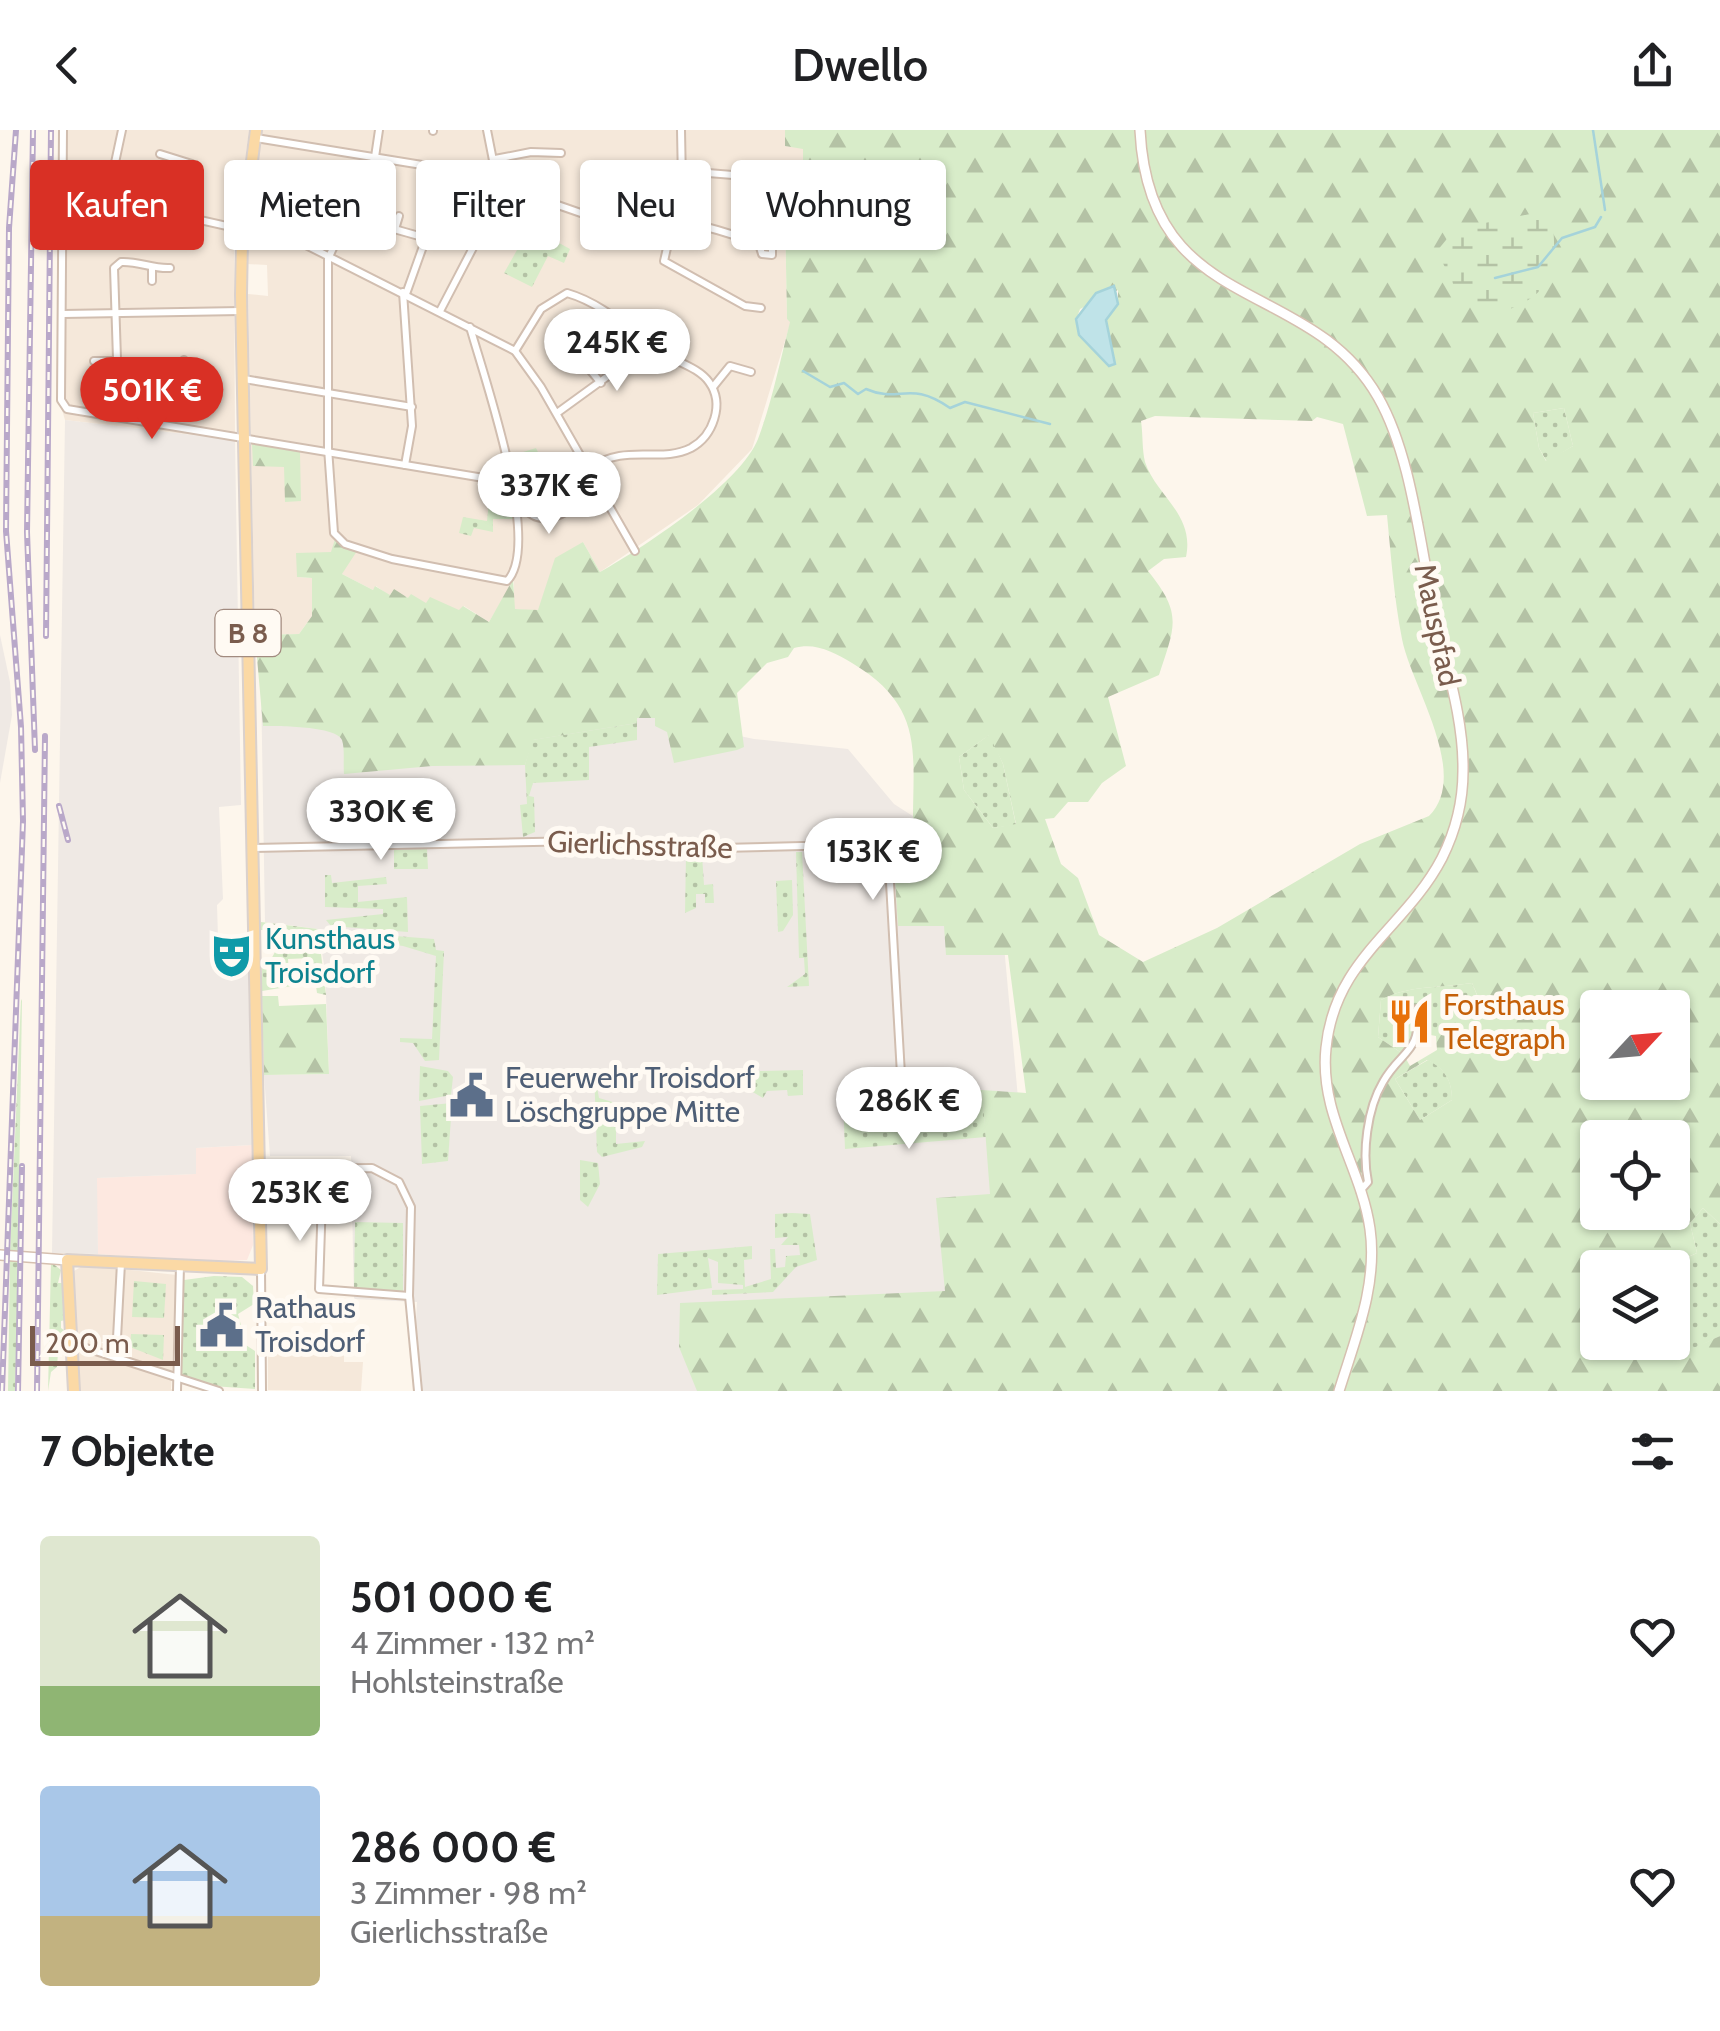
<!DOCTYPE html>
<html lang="de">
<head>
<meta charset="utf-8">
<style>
  :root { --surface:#fff; --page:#f6f6f6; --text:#202124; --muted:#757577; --accent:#d93025 }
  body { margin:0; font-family:Cabin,sans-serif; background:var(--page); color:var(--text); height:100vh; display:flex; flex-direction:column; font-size:38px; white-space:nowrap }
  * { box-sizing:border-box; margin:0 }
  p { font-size:32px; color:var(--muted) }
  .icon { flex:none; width:55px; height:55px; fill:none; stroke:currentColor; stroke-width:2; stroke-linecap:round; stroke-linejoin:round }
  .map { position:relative; height:1261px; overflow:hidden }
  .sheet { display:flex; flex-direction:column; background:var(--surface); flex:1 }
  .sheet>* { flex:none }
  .hud { position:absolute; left:30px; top:30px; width:1000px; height:90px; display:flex; gap:20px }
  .needle { width:65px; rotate:64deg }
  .controls { position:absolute; left:1580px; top:860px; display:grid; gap:20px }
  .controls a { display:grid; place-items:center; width:110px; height:110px; border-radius:10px; background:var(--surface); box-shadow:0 2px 8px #0004; font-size:50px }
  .scale { position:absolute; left:30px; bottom:25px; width:150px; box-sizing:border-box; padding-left:10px; border:5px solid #7a5c4d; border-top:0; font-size:28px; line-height:35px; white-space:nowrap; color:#7a5c4d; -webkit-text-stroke:8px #fffaf3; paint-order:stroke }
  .price { position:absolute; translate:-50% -85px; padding:0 22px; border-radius:35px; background:#fff; color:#222; font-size:32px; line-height:65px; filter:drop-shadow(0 2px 5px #0008) }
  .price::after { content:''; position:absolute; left:50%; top:60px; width:30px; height:22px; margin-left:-15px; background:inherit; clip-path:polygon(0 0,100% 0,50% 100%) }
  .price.current { background:var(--accent); color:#fff }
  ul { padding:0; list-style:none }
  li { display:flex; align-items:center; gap:30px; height:250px; padding:0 40px }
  li span { display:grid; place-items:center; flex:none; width:280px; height:200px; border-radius:10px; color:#555 }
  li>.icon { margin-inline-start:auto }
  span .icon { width:120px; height:120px; fill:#fffc; stroke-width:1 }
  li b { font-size:42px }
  h2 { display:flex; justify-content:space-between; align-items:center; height:120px; padding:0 40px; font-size:42px }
  .tag { padding:0 35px; border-radius:10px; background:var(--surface); box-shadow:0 2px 8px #0004; font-size:35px; line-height:90px }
  .tag.current { background:var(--accent); color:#fff }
  header { display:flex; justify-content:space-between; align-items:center; height:130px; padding:0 40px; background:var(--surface); font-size:45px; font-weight:600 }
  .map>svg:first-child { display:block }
  .residential { fill:#f5e8da }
  .commercial { fill:#fde8e0 }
  .industrial { fill:#efe9e4 }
  .grass { fill:url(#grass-dots) }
  .forest { fill:url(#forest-firs); fill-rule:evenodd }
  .wetland { fill:url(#wetland-marsh) }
  .water { fill:#bfe3e8; stroke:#a5d3da; stroke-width:2.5 }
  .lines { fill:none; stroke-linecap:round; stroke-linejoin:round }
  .stream { stroke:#a5d3da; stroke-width:2.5 }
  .street-casing { stroke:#d1beb0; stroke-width:10 }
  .secondary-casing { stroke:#d6c0b0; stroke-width:12 }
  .primary-casing { stroke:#dad1cd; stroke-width:14 }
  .street { stroke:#fff; stroke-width:6 }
  .secondary { stroke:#fff; stroke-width:9 }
  .primary { stroke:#fbd9a5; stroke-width:10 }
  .rail-casing { stroke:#b9a8c9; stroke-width:6 }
  .rail { stroke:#fffaf3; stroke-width:2.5; stroke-dasharray:8; stroke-linecap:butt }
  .labels { text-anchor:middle; stroke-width:10; stroke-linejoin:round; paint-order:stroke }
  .shield { fill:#fffaf3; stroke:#a28b7f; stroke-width:2.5 }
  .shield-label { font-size:28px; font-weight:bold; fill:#7a5c4d }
  .street-label { font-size:30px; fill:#7a5c4d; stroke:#fffaf3 }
  .culture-label { font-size:30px; fill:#0d838f; stroke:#fffaf3; text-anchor:start }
  .food-label { font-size:30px; fill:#c56008; stroke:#fffaf3; text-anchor:start }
  .service-label { font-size:30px; fill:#4e5e75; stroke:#fffaf3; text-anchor:start }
</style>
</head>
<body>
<header><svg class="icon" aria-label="back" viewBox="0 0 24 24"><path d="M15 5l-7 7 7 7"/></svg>Dwello<svg class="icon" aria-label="share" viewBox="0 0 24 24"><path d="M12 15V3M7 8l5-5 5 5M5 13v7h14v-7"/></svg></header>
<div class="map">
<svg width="1720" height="1261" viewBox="0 0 1720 1261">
  <defs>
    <pattern id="grass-dots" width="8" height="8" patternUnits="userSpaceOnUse" patternTransform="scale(2.5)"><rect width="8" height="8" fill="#d8ecc9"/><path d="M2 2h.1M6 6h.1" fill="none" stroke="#b4c2a5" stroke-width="1.8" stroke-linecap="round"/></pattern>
    <pattern id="forest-firs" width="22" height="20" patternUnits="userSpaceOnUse" patternTransform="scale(2.5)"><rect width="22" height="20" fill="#d8ecc9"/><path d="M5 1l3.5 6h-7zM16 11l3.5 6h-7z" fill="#b4c2a5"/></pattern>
    <pattern id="wetland-marsh" width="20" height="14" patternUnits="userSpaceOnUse" patternTransform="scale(2.5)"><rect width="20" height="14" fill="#d8ecc9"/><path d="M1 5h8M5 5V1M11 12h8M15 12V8" fill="none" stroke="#b4c2a5"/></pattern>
  </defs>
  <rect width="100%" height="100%" fill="#fdf6ec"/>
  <!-- residential -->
  <g class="residential">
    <polygon points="67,0 249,0 234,119 235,310 65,290 60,273 59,90 66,47"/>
    <polygon points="261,0 785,0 785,16 803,18 803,88 785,85 787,189 791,191 752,319 698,375 600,442 583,412 538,481 514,479 514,450 489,492 464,476 459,481 390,466 376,456 373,460 342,444 348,419 335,410 332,422 297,447 312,448 312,486 299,504 255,505 248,164 268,166 267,135 247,134 247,103"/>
    <polygon points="84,1135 177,1145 171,1259 175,1261 78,1261 74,1141"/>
    <polygon points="344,1219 344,1232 363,1232 361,1261 268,1260 268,1221"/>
  </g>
  <!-- commercial -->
  <polygon class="commercial" points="252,1015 253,1115 247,1130 202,1132 98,1124 96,1048 195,1044 196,1018"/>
  <!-- industrial -->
  <g class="industrial">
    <polygon points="65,290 235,310 241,675 219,677 223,769 217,775 219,840 248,840 252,1015 196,1018 196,1044 97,1048 98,1124 52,1123"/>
    <polygon points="0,505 10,552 12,585 0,653"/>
    <polygon points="261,552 637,592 637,588 655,588 754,609 848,619 894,674 997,740 1045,1261 422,1261 415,1211 417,1172 354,1169 351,1026 270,1026 264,945 329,944 325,840 318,799 265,792"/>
  </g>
  <!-- grass -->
  <g class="grass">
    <polygon points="147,42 183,53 177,77 140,72"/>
    <polygon points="530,97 570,119 564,133 548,126 532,157 504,143"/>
    <polygon points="1564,278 1573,316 1547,332 1539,318 1533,283"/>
    <polygon points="491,352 504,354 510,362 513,389 493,389 493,402 474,398 471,406 459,403 463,387 487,391"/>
    <polygon points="637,593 637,610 589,617 589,650 533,653 529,666 534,667 535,702 523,707 520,675 527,674 525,635 532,610"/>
    <polygon points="990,604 1003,634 1016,695 993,698 964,660 959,627"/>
    <polygon points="427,719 428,739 394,739 394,720"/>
    <polygon points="796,722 802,722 809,856 787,857 805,844 804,828 799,828"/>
    <polygon points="686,725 702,725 704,755 713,754 714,773 705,773 705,764 696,764 696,778 685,783"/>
    <polygon points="325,745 331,745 332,753 386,747 387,754 358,756 358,772 407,767 408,802 331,796 326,790 383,784 383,779 325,777"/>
    <polygon points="792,750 793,785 783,801 778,802 776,751"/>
    <polygon points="261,792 318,799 326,865 317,863 312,828 288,829 289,845 305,845 305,854 262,861 262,833 269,833 275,822 282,821 277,801 261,800"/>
    <polygon points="331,801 434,809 436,820 444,821 439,930 425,931 413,913 400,912 400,908 432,909 436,826 403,816 325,805"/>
    <path d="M 1472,853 L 1481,875 L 1464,874 L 1480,883 L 1478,907 L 1413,902 L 1411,915 L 1403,924 L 1378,907 L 1381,870 C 1407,855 1441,858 1472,853 Z"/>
    <polygon points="21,869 22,871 18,1124 10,1123"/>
    <path d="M 1428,930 C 1445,938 1452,951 1452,970 L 1420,990 L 1395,949 Z"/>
    <polygon points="420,936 448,941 453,947 451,965 419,971"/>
    <polygon points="803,940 803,965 788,966 787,960 767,961 763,968 751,961 751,949 760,941"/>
    <polygon points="594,941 599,968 616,973 616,1014 645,1011 642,1017 602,1027 597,1022"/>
    <polygon points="982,960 986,1007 845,1019 843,971 896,969 902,1005 914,1008 922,998 911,979 916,965"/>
    <polygon points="452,973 448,1031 422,1034 420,976"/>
    <polygon points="580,1030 598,1033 600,1054 588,1077 580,1070"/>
    <polygon points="1703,1078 1720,1094 1720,1206 1689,1221 1673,1180 1672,1138 1664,1138 1697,1123 1690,1093"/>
    <polygon points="792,1083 810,1084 817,1130 796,1137 773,1162 712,1165 712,1160 743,1159 743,1155 718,1153 718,1132 708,1128 712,1158 657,1165 658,1124 752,1116 752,1129 744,1130 745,1157 771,1149 770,1119 775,1119 776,1138 785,1137 786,1126 800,1125 799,1115 781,1115 788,1107 775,1108 775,1084"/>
    <polygon points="355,1092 403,1093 403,1162 354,1158"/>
    <polygon points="10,1129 19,1129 15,1261 8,1261"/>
    <polygon points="51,1132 61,1140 58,1153 62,1153 65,1190 61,1191 61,1198 67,1202 59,1208 57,1237 51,1242 48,1261"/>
    <polygon points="214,1146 242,1147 253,1156 254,1174 238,1184 243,1203 235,1208 255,1221 255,1259 212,1256 179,1245 184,1150"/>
    <polygon points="134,1151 166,1154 164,1188 132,1187"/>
    <polygon points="131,1204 164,1205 163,1230 130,1217"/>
  </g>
  <!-- forest -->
  <g class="forest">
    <path d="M 785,0 L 1720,0 L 1720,1094 L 1703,1078 L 1690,1093 L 1697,1123 L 1664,1137 L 1598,1138 L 1598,1212 L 1672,1212 L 1673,1180 L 1689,1220 L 1720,1206 L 1720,1261 L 697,1261 L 679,1217 L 680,1173 L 945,1161 L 936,1068 L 990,1064 L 982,960 L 1026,963 L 1008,825 L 946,825 L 944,796 L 898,796 L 893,717 L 913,701 C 912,624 927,578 852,533 C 834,522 815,512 794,518 L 788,527 L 767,533 L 737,563 L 744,617 L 737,620 L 674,633 L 667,602 L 655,596 L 655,588 L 637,588 L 637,593 L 533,610 L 525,635 L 432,636 L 344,644 C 343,634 345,619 342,610 C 337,596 278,596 263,596 L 255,505 L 299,504 L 312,486 L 312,448 L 297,447 L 296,423 L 331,422 L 335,409 L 357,421 L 342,444 L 373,460 L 375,456 L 390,465 L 394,459 L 408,468 L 411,464 L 426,473 L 430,467 L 459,480 L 463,476 L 489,492 L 513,449 L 515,479 L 538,480 L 555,428 L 583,412 L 600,442 C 643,418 740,354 758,309 C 772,272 781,227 790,192 L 787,189 L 785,84 L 803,87 L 803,19 L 785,16 ZM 1118,160 L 1118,174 L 1106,190 L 1111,210 L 1076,190 L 1080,179 ZM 1564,278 L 1573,316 L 1546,331 L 1539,318 L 1533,283 ZM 1155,286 L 1312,291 L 1317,287 L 1343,294 L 1367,386 L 1387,385 C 1391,426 1394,468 1402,509 C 1411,556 1471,644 1429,686 L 1360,714 L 1217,798 L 1143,832 L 1099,805 L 1078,748 L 1061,734 L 1045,689 L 1054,688 L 1068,672 L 1088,672 L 1102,653 L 1126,636 L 1108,567 L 1159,545 C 1175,496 1183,484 1148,441 L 1164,429 L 1186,427 C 1195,384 1156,366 1145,332 C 1142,320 1143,304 1141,291 ZM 989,605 L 1003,634 L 1016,694 L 993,698 L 964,660 L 959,627 ZM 1472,853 L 1481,874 L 1464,874 L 1464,883 L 1480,884 L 1478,907 L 1425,897 L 1412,902 L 1411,915 L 1403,924 L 1378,907 L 1381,870 C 1407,855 1442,858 1472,853 ZM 1598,878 L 1672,878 L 1672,952 L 1598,952 ZM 1414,902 L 1436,906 L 1437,920 L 1410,936 L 1405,927 L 1411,919 ZM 1427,930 C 1445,938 1452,951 1452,970 L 1420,990 L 1395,949 ZM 1598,1008 L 1672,1008 L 1672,1082 L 1598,1082 Z"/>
    <polygon points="252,314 300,322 301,371 285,372 284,337 253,336"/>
    <polygon points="536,318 565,379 547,386 532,381 519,359 535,361 531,345 517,347 510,326"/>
    <polygon points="262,866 278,866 279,876 326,874 329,944 264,945"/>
  </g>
  <!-- wetland -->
  <path class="wetland" d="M 1540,82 L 1552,86 C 1559,147 1551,167 1490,186 L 1460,168 L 1437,121 L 1455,99 Z"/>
  <!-- water -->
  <polygon class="water" points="1114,156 1118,174 1106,190 1115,234 1109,236 1079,205 1076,189 1096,163"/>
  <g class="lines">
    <!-- stream -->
    <g class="stream">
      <polyline points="1593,0 1605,80"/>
      <polyline points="523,88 549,102"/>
      <polyline points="1495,148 1538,137 1562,108 1595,97 1601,87"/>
      <path d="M 803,241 L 830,257 L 844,253 L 858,264 L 866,259 C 900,274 909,249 950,278 L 965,272 L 1050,294"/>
    </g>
    <defs>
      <g id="street">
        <path d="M 63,0 L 61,270 L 67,279 L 502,351 C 515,357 514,365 522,375 C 544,406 579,375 597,356"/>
        <path d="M 379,0 L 375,27 L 328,129 L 328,318 L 334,403 L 345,414 L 392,429 L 507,451 C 543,415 483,244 470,197"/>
        <polyline points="433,0 433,1"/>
        <polyline points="681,0 682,53 664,131 745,176 761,178"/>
        <polyline points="256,8 422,35 482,66 552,73 667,113"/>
        <polyline points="160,24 192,34 178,84"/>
        <polyline points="495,29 531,22 561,23"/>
        <polyline points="683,41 769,48 770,56 761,57 759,49"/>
        <polyline points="612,43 682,53"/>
        <polyline points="63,59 302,113 515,221 541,257 635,421"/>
        <polyline points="107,70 122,0"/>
        <path d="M 673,89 C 707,96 739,106 772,118 L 772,125 L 762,124 L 759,114"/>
        <polyline points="396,96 399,86"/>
        <polyline points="387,97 426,108 406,164"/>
        <polyline points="426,108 441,75"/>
        <path d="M 170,138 C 152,139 139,131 121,132 L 114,138 L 117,229 L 121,235 L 195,243"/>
        <polyline points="152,139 152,151"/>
        <polyline points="403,162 412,296 405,335"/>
        <polyline points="440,181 500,66 487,0"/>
        <polyline points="63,184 241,181"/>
        <polyline points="571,217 601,253"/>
        <path d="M 515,221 L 541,179 L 567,163 C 605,174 632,203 664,224 C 679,233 699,238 709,252 C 725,274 713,306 691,318 C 659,334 627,312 588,339"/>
        <polyline points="184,230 186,243"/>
        <polyline points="94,231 118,231"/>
        <polyline points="244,249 412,277"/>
        <polyline points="713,257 730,236 751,242"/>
        <polyline points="557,283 652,214"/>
        <polyline points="252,718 583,711 679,719 882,714 889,735 904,997 913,1003 918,995 903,977"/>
        <polyline points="323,1038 319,1159 409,1166"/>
        <polyline points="259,1039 372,1038 399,1052 411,1077 409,1166 418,1261"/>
        <path d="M 1360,1061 L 1368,1052 C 1362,1023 1367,979 1383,952 C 1401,920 1422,923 1417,879"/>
        <polyline points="261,1139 262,1261"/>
        <polyline points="83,1217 219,1261"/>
        <polyline points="116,1227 121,1133"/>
        <polyline points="177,1261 180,1135"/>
      </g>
      <g id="secondary">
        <path d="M 1140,0 C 1149,187 1308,145 1378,267 C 1412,326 1420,418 1435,485 C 1446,535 1464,590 1463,641 C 1463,671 1455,702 1442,728 C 1405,799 1335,828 1326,918 C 1319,985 1361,1036 1370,1099 C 1378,1155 1355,1209 1339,1261"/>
        <polyline points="0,1125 67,1130"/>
      </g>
      <polyline id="primary" points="74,1261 67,1130 261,1139 241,165 242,108 256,0"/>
    </defs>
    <!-- street casing -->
    <use href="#street" class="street-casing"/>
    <!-- secondary casing -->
    <use href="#secondary" class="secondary-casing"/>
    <!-- primary casing -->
    <use href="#primary" class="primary-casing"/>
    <!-- street -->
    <use href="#street" class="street"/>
    <!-- secondary -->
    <use href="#secondary" class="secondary"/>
    <!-- primary -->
    <use href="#primary" class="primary"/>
    <defs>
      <g id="rail">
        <polyline points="33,0 27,402 35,620"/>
        <polyline points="46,506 51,0"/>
        <polyline points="59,676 68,710"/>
        <polyline points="2,1261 23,691 21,597 6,401 9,98 16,0"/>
        <polyline points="18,1261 22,1036"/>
        <polyline points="37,1261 45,606"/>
      </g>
    </defs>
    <!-- rail casing -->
    <use href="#rail" class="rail-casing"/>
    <!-- rail -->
    <use href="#rail" class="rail"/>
  </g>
  <!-- icons -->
  <defs>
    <symbol id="theatre-bare" viewBox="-9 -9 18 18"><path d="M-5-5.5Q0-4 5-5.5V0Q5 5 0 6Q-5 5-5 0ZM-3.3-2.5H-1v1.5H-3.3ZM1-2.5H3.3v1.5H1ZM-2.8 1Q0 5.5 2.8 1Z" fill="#0f9aa8" stroke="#fffaf3" stroke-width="2.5" paint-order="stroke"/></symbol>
    <symbol id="restaurant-bare" viewBox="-9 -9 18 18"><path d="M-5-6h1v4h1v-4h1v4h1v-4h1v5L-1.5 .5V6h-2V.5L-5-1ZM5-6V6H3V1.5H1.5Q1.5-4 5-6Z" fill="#e8710a" stroke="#fffaf3" stroke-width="2.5" paint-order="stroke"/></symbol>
    <symbol id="civic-bare" viewBox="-9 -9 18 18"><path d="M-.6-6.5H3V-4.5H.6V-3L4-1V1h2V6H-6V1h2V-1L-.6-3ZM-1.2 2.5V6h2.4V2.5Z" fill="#5c6f8a" stroke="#fffaf3" stroke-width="2.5" paint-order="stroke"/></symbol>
  </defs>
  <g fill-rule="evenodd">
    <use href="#theatre-bare" x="200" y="794" width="63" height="63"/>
    <use href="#restaurant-bare" x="1378" y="860" width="63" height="63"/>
    <use href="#civic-bare" x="440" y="934" width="63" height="63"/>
    <use href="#civic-bare" x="190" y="1164" width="63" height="63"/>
  </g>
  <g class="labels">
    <!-- shield labels -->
    <rect class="shield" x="215.5" y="480" width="65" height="46" rx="8"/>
    <g class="shield-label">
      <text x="248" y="513">B 8</text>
    </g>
    <!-- street labels -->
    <g class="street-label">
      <text transform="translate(1437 495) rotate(78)" y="10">Mauspfad</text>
      <text transform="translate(640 715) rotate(2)" y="10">Gierlichsstraße</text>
    </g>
    <!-- culture labels -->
    <g class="culture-label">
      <text x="265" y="819">Kunsthaus<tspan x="265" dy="34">Troisdorf</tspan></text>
    </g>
    <!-- food labels -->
    <g class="food-label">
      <text x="1443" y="885">Forsthaus<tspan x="1443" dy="34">Telegraph</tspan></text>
    </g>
    <!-- service labels -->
    <g class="service-label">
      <text x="505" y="958">Feuerwehr Troisdorf<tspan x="505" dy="34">Löschgruppe Mitte</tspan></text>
      <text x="255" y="1188">Rathaus<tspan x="255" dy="34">Troisdorf</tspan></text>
    </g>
  </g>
</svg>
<div class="controls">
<a><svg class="needle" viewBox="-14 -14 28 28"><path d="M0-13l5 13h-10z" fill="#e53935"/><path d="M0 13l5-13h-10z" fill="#757577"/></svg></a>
<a><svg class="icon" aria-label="locate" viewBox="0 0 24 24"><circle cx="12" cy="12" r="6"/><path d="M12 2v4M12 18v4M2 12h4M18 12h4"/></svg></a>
<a><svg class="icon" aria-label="layers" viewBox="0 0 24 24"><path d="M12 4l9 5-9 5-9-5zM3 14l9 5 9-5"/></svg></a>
</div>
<div class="scale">200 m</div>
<b class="price" style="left:617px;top:264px">245K €</b>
<b class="price current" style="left:152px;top:312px">501K €</b>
<b class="price" style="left:549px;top:407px">337K €</b>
<b class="price" style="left:381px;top:733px">330K €</b>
<b class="price" style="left:873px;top:773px">153K €</b>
<b class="price" style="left:909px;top:1022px">286K €</b>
<b class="price" style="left:300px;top:1114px">253K €</b>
<div class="hud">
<a class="tag current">Kaufen</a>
<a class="tag">Mieten</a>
<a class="tag">Filter</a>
<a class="tag">Neu</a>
<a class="tag">Wohnung</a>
</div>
</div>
<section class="sheet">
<h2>7 Objekte<svg class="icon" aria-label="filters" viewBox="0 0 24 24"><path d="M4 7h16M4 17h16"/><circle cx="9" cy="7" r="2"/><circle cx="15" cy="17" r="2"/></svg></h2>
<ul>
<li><span style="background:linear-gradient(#dfe7d0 75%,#8fb573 0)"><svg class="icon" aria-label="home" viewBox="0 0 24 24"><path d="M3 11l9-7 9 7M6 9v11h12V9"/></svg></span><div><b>501 000 €</b><p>4 Zimmer · 132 m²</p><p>Hohlsteinstraße</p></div><svg class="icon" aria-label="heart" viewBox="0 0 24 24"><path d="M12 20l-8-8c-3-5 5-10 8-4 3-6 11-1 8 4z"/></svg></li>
<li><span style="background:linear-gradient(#a9c7e8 65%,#c2b280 0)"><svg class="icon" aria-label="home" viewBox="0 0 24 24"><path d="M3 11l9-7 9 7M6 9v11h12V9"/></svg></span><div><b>286 000 €</b><p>3 Zimmer · 98 m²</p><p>Gierlichsstraße</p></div><svg class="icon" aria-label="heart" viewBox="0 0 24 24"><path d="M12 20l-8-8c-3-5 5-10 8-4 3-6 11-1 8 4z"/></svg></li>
</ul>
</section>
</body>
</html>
